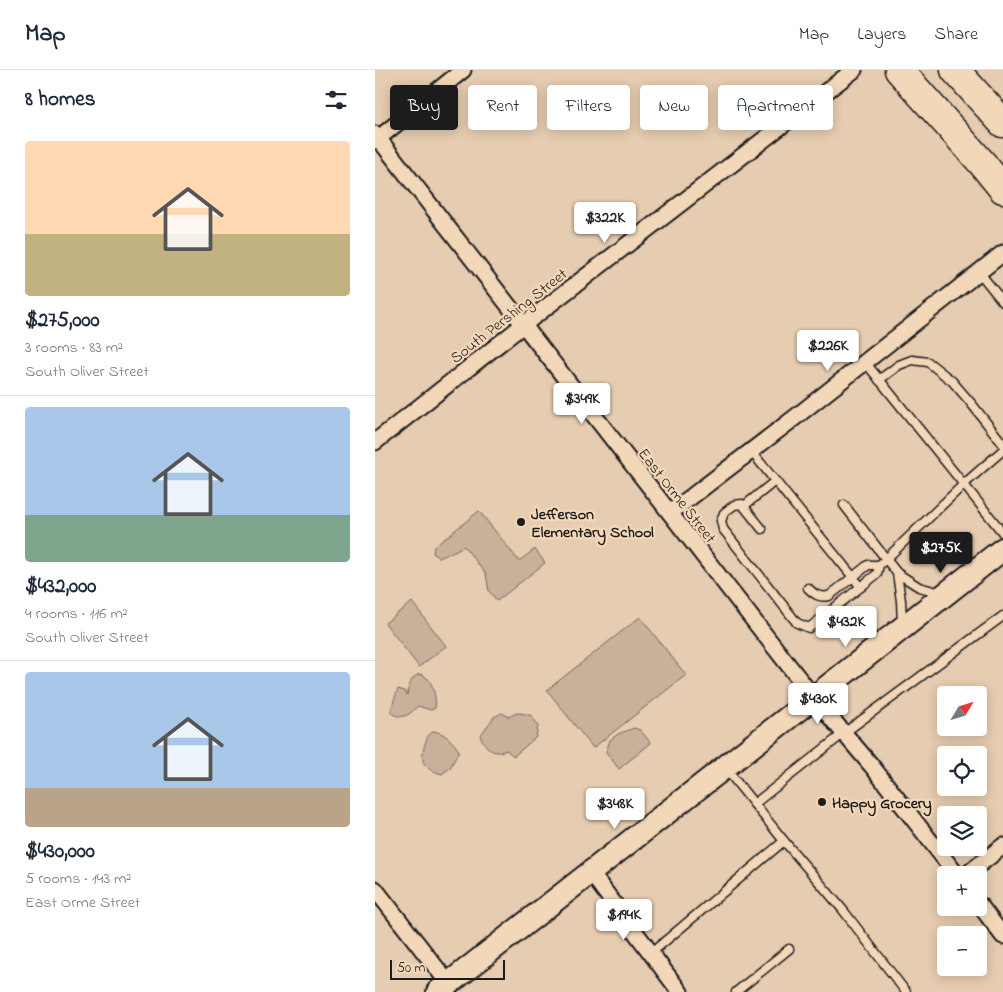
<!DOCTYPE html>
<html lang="en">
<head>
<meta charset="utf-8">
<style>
  :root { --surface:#fff; --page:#f2f2f3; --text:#1f2937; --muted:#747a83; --line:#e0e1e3; --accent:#1c1c1c }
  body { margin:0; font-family:"Indie Flower",sans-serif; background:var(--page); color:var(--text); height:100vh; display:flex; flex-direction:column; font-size:19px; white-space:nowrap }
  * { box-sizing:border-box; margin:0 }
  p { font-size:16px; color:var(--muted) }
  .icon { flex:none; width:28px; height:28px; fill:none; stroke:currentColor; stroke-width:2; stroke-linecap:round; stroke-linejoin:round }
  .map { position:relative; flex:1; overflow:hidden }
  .side { display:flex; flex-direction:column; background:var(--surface); width:375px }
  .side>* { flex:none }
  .hud { position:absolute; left:15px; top:15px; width:475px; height:45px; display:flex; gap:10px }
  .needle { width:32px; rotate:52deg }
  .fabs { position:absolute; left:562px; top:616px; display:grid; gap:10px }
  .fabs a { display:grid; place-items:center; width:50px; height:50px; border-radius:5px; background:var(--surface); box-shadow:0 2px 12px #0003; font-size:25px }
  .scale { position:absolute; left:15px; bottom:12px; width:115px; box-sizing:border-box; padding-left:5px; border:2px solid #1c1c1c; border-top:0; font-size:14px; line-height:18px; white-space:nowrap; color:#1c1c1c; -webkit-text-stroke:4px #f3d7b9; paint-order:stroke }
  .price { position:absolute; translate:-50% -42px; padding:0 11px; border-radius:5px; background:#fff; color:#222; font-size:16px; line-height:32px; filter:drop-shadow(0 1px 2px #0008) }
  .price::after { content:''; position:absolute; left:50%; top:30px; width:15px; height:11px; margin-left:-8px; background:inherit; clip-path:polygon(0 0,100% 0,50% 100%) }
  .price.selected { background:var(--accent); color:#fff }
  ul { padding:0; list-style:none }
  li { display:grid; align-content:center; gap:10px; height:265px; padding:0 25px }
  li+li { border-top:1px solid var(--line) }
  li span { display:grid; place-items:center; height:155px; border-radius:5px; color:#555 }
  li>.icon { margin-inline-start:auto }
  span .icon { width:90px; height:90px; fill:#fffc; stroke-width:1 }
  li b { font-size:21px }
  h2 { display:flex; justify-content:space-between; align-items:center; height:60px; padding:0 25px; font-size:21px }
  .pill { padding:0 18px; border-radius:5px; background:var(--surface); box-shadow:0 2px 12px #0003; font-size:18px; line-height:45px }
  .pill.selected { background:var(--accent); color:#fff }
  header { display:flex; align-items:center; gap:30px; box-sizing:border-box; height:70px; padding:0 25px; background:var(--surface); border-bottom:1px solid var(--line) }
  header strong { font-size:24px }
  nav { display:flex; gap:28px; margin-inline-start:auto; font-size:18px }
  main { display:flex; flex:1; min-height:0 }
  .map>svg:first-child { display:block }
  .green { fill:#c8b19a; stroke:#72665b }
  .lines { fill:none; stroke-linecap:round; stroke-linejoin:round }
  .service-casing { stroke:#1c1c1c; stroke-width:11 }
  .minor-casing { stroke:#1c1c1c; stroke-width:19 }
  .secondary-casing { stroke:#1c1c1c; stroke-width:26 }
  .motorway-casing { stroke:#1c1c1c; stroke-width:31 }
  .service { stroke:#f3d7b9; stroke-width:8 }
  .minor { stroke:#f3d7b9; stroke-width:15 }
  .secondary { stroke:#f3d7b9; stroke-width:22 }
  .motorway { stroke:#f3d7b9; stroke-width:28 }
  .poi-dot { fill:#1c1c1c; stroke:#f3d7b9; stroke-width:2 }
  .labels { text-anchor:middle; stroke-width:4.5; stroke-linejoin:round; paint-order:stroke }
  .street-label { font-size:16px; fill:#1c1c1c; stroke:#f3d7b9 }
  .poi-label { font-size:16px; font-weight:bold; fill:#1c1c1c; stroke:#f3d7b9; text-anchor:start }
</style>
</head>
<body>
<header>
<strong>Map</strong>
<nav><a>Map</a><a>Layers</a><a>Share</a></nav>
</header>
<main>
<section class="side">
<h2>8 homes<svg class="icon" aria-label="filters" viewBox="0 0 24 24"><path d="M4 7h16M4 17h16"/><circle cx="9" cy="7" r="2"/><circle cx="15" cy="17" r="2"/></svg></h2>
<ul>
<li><span style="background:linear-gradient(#ffd9b3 60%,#c2b280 0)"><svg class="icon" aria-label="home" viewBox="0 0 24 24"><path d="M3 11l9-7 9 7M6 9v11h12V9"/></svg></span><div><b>$275,000</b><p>3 rooms · 83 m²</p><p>South Oliver Street</p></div></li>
<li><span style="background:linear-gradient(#a9c7e8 70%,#7fa58c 0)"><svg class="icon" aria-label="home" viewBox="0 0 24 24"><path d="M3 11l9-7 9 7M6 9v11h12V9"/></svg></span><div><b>$432,000</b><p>4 rooms · 116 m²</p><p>South Oliver Street</p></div></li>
<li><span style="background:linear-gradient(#a9c7e8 75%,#b9a48a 0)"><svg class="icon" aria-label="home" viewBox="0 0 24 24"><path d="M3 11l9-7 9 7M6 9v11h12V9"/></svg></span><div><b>$430,000</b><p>5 rooms · 143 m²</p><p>East Orme Street</p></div></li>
</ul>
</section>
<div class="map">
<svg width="628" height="922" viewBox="0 0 628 922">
  <rect width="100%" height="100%" fill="#e6ccb0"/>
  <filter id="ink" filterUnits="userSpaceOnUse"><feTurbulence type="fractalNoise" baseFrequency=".02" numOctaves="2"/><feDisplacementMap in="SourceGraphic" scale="10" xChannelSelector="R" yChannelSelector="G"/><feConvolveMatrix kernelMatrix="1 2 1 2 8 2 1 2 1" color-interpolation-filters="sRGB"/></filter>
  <g filter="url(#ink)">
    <!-- green -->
    <g class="green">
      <polygon points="104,441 144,491 160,479 170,493 122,531 114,521 111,504 89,476 67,487 62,487 58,483 59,477"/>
      <polygon points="37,532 71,576 44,597 10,553"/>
      <polygon points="265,547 311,605 218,678 172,620"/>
      <path d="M 45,604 C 49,606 50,606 53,609 C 58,614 62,631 60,638 L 56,640 L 43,636 C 34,645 29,650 16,643 L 16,639 L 23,619 L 29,621 L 32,625 C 34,616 35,607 45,604 Z"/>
      <path d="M 127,643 L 134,647 C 142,641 147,643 157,646 L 163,656 L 161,667 L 139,686 L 131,680 C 118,686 111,678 105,666 L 119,647 Z"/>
      <polygon points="259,658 265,660 276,673 244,699 231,682 235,670 243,664"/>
      <path d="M 59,661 C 71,664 77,670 84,681 L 75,698 L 67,704 C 49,699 44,693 50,674 C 52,667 53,665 59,661 Z"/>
    </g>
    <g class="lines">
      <defs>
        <g id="service">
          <polyline points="604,202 628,232"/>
          <polyline points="490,292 628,463"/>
          <polyline points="504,310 524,295 537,290 553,292 577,311 596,333 628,374"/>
          <polyline points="376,381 486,517"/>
          <polyline points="469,435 511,489 589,414 628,380"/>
          <polyline points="369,436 400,411"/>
          <polyline points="387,459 367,434 359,435 349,443 346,451 348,459 422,553 434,558 502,504 504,495"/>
          <polyline points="522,503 526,531 527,553"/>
          <path d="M 433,518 C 439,524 444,528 454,526 L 493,495 L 504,495 L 511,489 L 522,503 L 544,517 L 566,523"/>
          <polyline points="351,699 409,771 468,840 531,922"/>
          <polyline points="379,734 469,663 628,546"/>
          <polyline points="276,883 409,771"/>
          <polyline points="361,922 414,879"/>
        </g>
        <g id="minor">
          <polyline points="0,64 439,628 496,695 582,805"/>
          <polyline points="0,71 88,0"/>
          <polyline points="0,372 148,255 479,0"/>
          <polyline points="295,443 418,349 628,183"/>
          <polyline points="216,803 305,922"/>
          <polyline points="591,805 628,776"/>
          <polyline points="0,819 74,914"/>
          <polyline points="604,834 628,866"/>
        </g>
        <polyline id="secondary" points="63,922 628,479"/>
        <g id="motorway">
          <polyline points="524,0 607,93 628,119"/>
          <polyline points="580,0 628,53"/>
        </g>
      </defs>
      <!-- service casing -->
      <use href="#service" class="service-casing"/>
      <!-- minor casing -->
      <use href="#minor" class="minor-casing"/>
      <!-- secondary casing -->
      <use href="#secondary" class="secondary-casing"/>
      <!-- motorway casing -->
      <use href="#motorway" class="motorway-casing"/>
      <!-- service -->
      <use href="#service" class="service"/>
      <!-- minor -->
      <use href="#minor" class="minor"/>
      <!-- secondary -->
      <use href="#secondary" class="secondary"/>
      <!-- motorway -->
      <use href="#motorway" class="motorway"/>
    </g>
  </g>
  <!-- markers -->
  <g class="poi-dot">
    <circle cx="146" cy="452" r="5"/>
    <circle cx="447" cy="732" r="5"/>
  </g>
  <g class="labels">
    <!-- street labels -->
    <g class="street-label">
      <text transform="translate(133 245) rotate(-38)" y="6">South Pershing Street</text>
      <text transform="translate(303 425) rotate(52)" y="6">East Orme Street</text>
    </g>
    <!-- poi labels -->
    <g class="poi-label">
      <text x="156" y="449">Jefferson<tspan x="156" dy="18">Elementary School</tspan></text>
      <text x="457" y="738">Happy Grocery</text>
    </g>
  </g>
</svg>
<div class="fabs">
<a><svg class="needle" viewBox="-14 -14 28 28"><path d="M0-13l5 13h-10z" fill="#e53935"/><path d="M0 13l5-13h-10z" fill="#747a83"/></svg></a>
<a><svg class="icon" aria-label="locate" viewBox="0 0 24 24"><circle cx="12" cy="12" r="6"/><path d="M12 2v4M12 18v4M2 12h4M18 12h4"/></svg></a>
<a><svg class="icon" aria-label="layers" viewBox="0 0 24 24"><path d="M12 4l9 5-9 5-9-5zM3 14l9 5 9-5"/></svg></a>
<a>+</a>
<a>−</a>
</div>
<div class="scale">50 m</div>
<b class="price" style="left:230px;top:174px">$322K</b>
<b class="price" style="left:453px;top:302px">$226K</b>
<b class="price" style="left:207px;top:355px">$349K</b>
<b class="price selected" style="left:566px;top:504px">$275K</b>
<b class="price" style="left:471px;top:578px">$432K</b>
<b class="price" style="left:443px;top:655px">$430K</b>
<b class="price" style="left:240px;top:760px">$348K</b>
<b class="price" style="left:249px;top:871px">$194K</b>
<div class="hud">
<a class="pill selected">Buy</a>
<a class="pill">Rent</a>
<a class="pill">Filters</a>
<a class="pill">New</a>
<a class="pill">Apartment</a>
</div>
</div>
</main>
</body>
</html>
